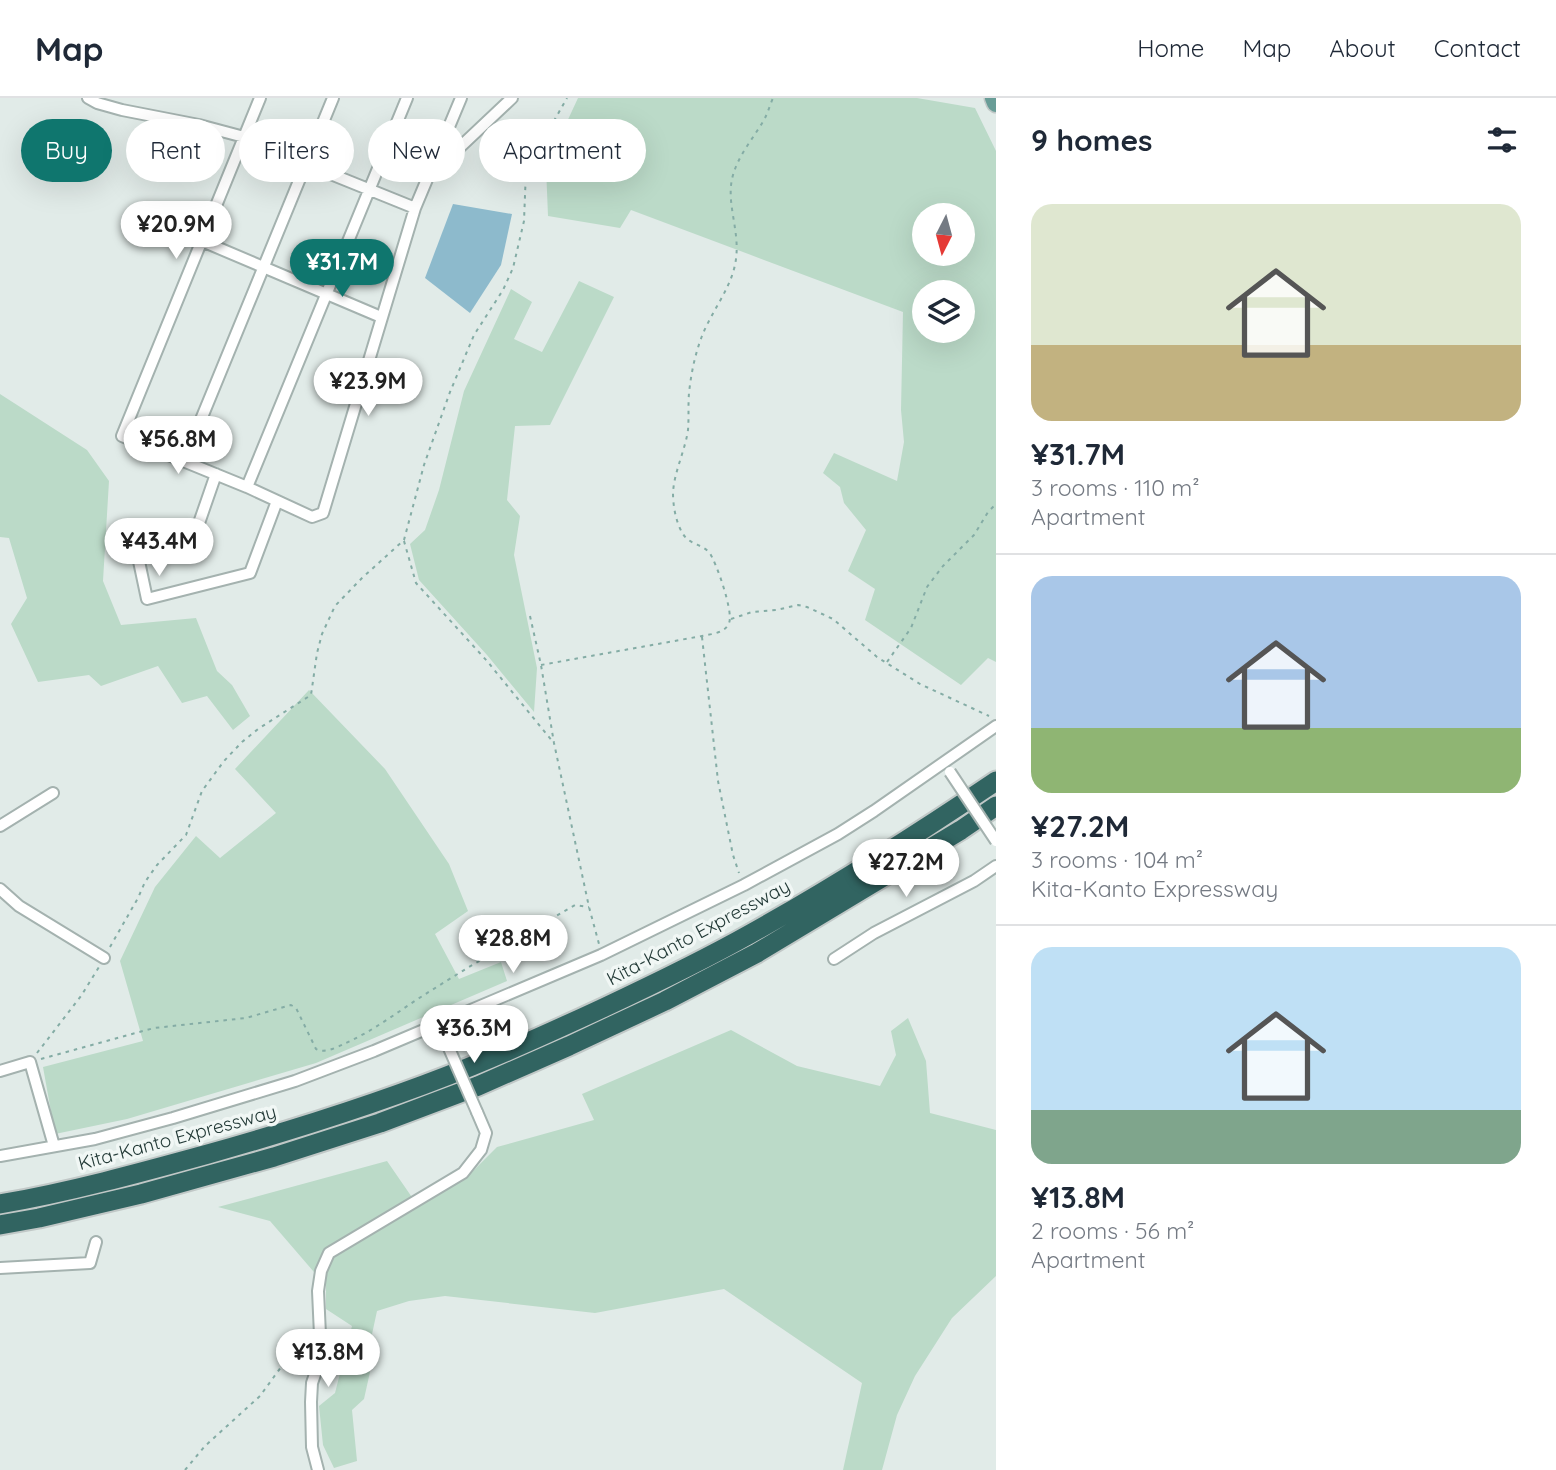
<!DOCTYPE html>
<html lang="en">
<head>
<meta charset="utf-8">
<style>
	:root { --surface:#fff; --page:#f2f2f3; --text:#1f2937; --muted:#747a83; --line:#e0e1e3; --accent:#0f766e }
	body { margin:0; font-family:Quicksand,sans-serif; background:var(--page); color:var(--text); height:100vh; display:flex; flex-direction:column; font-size:26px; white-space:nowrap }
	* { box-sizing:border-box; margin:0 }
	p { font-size:23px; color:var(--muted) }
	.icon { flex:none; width:38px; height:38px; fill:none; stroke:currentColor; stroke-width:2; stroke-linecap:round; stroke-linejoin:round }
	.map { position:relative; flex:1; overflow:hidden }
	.side { display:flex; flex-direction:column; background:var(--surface); width:560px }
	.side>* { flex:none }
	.guide { position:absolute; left:21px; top:21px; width:665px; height:63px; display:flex; gap:14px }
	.needle { width:46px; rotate:186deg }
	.tools { position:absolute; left:912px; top:105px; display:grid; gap:14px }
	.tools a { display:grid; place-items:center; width:63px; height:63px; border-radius:50%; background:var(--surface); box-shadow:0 7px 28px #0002; font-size:35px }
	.price { position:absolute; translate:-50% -60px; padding:0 16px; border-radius:24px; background:#fff; color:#222; font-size:23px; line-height:46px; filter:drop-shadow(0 2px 4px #0008) }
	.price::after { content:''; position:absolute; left:50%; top:42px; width:21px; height:16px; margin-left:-10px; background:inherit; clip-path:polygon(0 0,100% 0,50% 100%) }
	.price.active { background:var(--accent); color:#fff }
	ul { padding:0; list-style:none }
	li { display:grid; align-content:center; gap:14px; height:371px; padding:0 35px }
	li+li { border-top:2px solid var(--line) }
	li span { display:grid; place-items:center; height:217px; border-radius:21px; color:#555 }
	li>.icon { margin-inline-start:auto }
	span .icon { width:126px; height:126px; fill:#fffc; stroke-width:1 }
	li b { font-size:30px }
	h2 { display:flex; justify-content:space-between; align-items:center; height:84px; padding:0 35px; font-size:30px }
	.chip { padding:0 24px; border-radius:32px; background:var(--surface); box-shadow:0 7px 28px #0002; font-size:24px; line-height:63px }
	.chip.active { background:var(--accent); color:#fff }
	header { display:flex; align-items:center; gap:42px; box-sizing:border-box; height:98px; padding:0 35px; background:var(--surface); border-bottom:2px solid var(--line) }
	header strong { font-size:33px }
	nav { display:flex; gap:38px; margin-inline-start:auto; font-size:24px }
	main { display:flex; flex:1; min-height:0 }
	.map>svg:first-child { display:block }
	.green { fill:#bbdac8; fill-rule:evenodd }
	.water { fill:#8dbacc }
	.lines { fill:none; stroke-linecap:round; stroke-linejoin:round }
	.street-casing { stroke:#a4b2af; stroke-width:14 }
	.primary-casing { stroke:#c1c8c7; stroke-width:21 }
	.highway-casing { stroke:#c1c8c7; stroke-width:23 }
	.path { stroke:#84aca5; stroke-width:2; stroke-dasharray:3.5 5; stroke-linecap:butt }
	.street { stroke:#fff; stroke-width:10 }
	.primary { stroke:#699d97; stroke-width:18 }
	.highway { stroke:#316461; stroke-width:19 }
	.street-bridge-casing { stroke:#a4b2af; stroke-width:14; stroke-linecap:butt }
	.street-bridge { stroke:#fff; stroke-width:10 }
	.labels { text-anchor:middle; stroke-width:7; stroke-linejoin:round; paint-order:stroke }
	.street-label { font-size:19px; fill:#233a37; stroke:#f1f7f5 }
</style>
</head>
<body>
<header>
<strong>Map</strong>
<nav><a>Home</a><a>Map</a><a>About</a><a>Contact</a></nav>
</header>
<main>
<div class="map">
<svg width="996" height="1372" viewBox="0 0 996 1372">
	<rect width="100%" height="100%" fill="#e1ebe8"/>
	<path class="green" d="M578,0H917L975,10L996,53V564L988,560L961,587L865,522L875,491L848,473L866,432L844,405L840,389L823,375L834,355L897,383L904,344L901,312L903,214L631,112L620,130L548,118L546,69ZM962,117V156H924V117ZM962,194V233H924V194Z
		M579,183L614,199L550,327L515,328L507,402L520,418L514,457L537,570L534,614L487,557L419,482L410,446L425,432L439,392L464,293L511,191L532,204L514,241L542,254Z
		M0,296L87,352L109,383L103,483L121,527L196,520L217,573L232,587L250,618L233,632L207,598L182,605L158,568L101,588L89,577L38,584L11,526L27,500L9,440L0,439Z
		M309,592L385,671L449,766L468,813L435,836L459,881L501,864L507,883L316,965L127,1021L55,1036L43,969L143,943L120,863L155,789L196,738L220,760L276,715L235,671Z
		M908,920L926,963L930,1015L996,1032V1178L952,1220L915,1278L897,1317L882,1372H843L862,1285L724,1191L595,1215L445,1198L409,1203L377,1213L366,1264L370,1274L364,1301L352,1312L357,1363L334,1370L323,1347L319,1308L335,1295L352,1228L326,1211V1188L270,1123L218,1109L387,1063L418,1108L466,1080L497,1049L594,1022L582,996L731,932L797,968L880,988L896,957L891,933Z"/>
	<path class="water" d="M453,106L512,116L501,167L470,215L425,180Z"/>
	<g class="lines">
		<defs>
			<path id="street" d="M88,0L97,5L122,12L199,27L244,39L306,66L415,110
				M260,0L122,338L247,389L312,419L323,415L415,110L461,0
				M432,73L441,67L512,0
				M202,143L381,219
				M184,363L333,0
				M216,376L198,428L133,435L147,501L250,475L277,403
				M247,389L407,0
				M0,728L53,695
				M0,791L19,808L104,860
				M834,861L874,835L974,783L996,768
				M0,973L30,964L54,1048
				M0,1058L95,1041L173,1020L295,983L374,953L601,857L744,787L838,736L874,713L996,628
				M0,1170L90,1165L96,1144
				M318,1372L312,1349L311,1304L312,1285L321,1259L318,1193L321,1173L329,1155L463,1075L481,1052L486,1035L477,1014"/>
			<path id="primary" d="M994,0L996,5"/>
			<path id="highway" d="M0,1106C70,1094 139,1075 208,1056C297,1031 386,1003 472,968C516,950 560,930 603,910C652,887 702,863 750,836C834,789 916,737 996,683
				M0,1127L39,1120L141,1096L274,1059L380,1025L478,988L569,948L665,903L757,855L961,732L996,708"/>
		</defs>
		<use href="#street" class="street-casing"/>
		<use href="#primary" class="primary-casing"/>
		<use href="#highway" class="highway-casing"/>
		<path class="path" d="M404,443L416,485L487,563L553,644
			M530,518L541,567L554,645L589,809L599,846
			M731,521L752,514L776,512L798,507L807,509L833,521L877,559L920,586L989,618
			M702,539L718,683L733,757L739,775
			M887,564L911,530L927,489L943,468L974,437L988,414L996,406
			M541,567L702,538C712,536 725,535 729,525C734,515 716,463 709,454C701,446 689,446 683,436C676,425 673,408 673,395C674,374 685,353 688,332C689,320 688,307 689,295C691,276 695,256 702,238C711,215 728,194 734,171C743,138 726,110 732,81C737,58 754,40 765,20C768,14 770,7 773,0
			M110,849L138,800L145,784L157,767L186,737L202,693L224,663L242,644L258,631L311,597L317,555L322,536L335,508L362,480L404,442L424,367L450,294L474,237L503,192L513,170L524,123L526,72L567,0
			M37,955L81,898L99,869
			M41,961L154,930L246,920L291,907L296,910L316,951C325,956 337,949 346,945C377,931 404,909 432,892C479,862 527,835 575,807L589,809
			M185,1372L205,1348L260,1298L308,1232"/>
		<use href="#street" class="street"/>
		<use href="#primary" class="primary"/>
		<use href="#highway" class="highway"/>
		<defs>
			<path id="street-bridge" d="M950,674L996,743
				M441,932L477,1014"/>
		</defs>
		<use href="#street-bridge" class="street-bridge-casing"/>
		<use href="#street-bridge" class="street-bridge"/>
	</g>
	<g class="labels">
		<g class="street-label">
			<text transform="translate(698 834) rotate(-28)" y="7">Kita-Kanto Expressway</text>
			<text transform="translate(177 1039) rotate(-15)" y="7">Kita-Kanto Expressway</text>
		</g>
	</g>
</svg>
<div class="tools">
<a><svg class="needle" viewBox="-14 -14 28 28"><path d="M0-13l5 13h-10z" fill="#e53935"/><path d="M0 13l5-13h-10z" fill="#747a83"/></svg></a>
<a><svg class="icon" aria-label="layers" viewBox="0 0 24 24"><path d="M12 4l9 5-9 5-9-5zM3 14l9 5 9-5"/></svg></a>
</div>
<b class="price" style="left:176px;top:163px">¥20.9M</b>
<b class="price active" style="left:342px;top:201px">¥31.7M</b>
<b class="price" style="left:368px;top:320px">¥23.9M</b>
<b class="price" style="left:178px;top:378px">¥56.8M</b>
<b class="price" style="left:159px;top:480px">¥43.4M</b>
<b class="price" style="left:906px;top:801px">¥27.2M</b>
<b class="price" style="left:513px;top:877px">¥28.8M</b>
<b class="price" style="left:474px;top:967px">¥36.3M</b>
<b class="price" style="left:328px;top:1291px">¥13.8M</b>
<div class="guide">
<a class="chip active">Buy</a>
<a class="chip">Rent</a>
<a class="chip">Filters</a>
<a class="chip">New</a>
<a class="chip">Apartment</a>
</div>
</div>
<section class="side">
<h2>9 homes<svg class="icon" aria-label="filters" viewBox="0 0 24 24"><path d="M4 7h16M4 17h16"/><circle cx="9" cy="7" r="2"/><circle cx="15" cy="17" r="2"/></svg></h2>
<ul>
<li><span style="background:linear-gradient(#dfe7d0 65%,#c2b280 0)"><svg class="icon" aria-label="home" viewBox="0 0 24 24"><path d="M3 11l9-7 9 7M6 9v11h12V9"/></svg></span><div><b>¥31.7M</b><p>3 rooms · 110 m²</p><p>Apartment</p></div></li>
<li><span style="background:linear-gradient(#a9c7e8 70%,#8fb573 0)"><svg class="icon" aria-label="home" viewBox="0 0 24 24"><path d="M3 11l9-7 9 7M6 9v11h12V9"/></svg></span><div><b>¥27.2M</b><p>3 rooms · 104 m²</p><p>Kita-Kanto Expressway</p></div></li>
<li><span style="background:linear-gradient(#bfe0f5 75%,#7fa58c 0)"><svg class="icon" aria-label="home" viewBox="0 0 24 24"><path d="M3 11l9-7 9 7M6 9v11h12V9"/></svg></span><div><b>¥13.8M</b><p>2 rooms · 56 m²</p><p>Apartment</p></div></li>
</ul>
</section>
</main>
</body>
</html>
